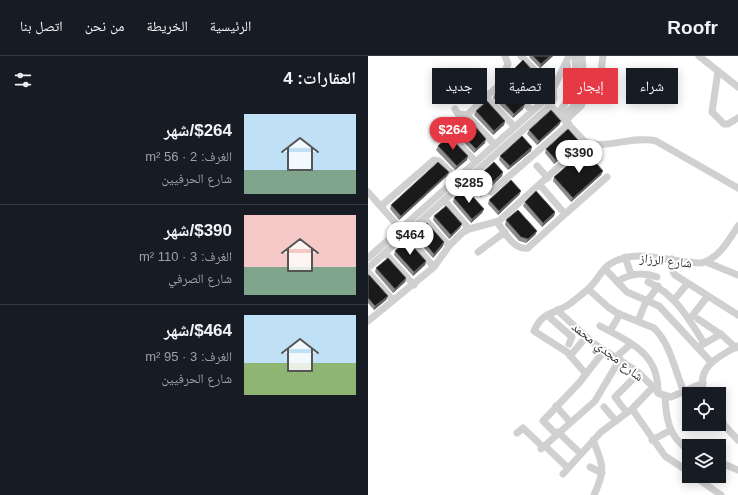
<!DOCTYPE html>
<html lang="ar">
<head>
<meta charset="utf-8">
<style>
	:root { --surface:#171b24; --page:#20242c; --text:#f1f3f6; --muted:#9ea1a6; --line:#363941; --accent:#e63946 }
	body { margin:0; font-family:Helvetica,"Noto Naskh Arabic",sans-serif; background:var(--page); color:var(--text); direction:rtl; height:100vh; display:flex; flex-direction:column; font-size:15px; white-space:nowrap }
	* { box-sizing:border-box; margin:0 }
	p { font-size:13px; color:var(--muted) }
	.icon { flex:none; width:22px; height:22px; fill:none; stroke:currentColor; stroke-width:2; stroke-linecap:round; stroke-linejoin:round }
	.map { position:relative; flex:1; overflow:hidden; direction:ltr }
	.sheet { display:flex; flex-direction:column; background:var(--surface); width:368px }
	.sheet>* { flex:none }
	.guide { position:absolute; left:12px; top:12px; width:298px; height:36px; direction:rtl; display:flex; gap:8px }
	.buttons { position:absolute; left:314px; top:331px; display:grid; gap:8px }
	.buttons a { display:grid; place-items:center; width:44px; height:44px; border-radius:0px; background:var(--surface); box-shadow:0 2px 10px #0003; font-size:20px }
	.price { position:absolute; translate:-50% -34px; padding:0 9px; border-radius:14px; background:#fff; color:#222; font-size:13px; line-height:26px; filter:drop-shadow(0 1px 2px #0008) }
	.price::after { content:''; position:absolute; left:50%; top:24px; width:12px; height:9px; margin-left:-6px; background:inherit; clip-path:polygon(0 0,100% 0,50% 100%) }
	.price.on { background:var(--accent); color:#fff }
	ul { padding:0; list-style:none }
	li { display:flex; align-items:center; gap:12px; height:100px; padding:0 12px }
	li+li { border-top:1px solid var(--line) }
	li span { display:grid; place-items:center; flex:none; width:112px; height:80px; border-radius:0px; color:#555 }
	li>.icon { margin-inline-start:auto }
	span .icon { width:48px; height:48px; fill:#fffc; stroke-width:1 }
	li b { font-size:17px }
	h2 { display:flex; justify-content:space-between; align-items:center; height:48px; padding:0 12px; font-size:17px }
	.tag { padding:0 14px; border-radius:0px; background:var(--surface); box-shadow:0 2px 10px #0003; font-size:14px; line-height:36px }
	.tag.on { background:var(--accent); color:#fff }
	header { display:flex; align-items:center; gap:24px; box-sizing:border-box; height:56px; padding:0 20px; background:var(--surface); border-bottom:1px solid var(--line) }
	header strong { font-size:19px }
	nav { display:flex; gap:22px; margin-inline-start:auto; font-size:14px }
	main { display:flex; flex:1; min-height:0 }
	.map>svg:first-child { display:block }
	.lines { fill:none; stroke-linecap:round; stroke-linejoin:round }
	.minor { stroke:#d0d0d0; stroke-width:7 }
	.wall { fill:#8c8c8c }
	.shaded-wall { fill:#5f5f5f }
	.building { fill:#1a1a1a; stroke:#5f5f5f }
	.labels { text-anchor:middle; stroke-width:4; stroke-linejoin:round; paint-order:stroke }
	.street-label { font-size:13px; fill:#333; stroke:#fff }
</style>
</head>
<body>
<header>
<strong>Roofr</strong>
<nav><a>الرئيسية</a><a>الخريطة</a><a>من نحن</a><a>اتصل بنا</a></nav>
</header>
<main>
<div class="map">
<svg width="370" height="439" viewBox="0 0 370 439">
	<rect width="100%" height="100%" fill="#fff"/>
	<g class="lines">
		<path class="minor" d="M153,0L185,33
			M331,0L370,31
			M233,15L235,0
			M350,15L344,56L356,68H360L370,62
			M135,23L164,55
			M119,42L147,71
			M180,47L215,84C232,96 264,79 288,85L370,132
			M87,53L90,58L99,59L130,30L140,8L137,0
			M190,57C206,39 201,29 199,7
			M99,59L127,89
			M194,61L205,51L209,42L207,0
			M197,65L213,50L217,41L214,0
			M83,80L108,106
			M169,110L180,122
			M0,136L66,211
			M123,136L201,68
			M76,144L101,173
			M13,150L66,104L71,105L89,123
			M197,158L239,121
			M56,162L81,190
			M129,166C136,175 146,195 160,192L197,158L172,129
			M110,196L137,176
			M17,197L46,229
			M257,201L263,218
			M0,202L178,43L185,33L201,0
			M304,203L305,216L307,219L370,259
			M338,206L370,219
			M0,212L183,49L186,42L185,33
			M237,213L259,236L291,250L343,306
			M0,216L25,244
			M249,226C262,217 275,216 289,221
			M280,226C307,238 321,263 336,287
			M220,233L240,251L249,257L286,272C306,292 307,322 321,346
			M280,244L290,230
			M306,244L319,228
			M189,254L225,287L270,316L292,338L303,341L335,327
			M179,259L204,281L201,288
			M330,263L355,280L368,292
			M321,264L339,241
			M0,265L66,211L81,190L95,176L101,173L131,165L218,86
			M270,265L279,243
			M232,270C263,287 291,297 290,337
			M242,275L252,258
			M332,290L353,278
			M202,300L218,281
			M248,301L263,288
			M218,318L199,296L166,275C174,255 188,258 203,247C210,241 218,236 224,229C230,223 234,213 242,208C270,190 304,208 334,207C351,202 361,184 370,170
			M337,338C326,312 351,300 370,290
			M297,341C298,362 301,382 321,394
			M188,350L202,366
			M236,351L248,365
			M264,353L297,400L321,416
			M351,355L356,369L370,384
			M259,357L247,341L271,317
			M190,376L213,398
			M149,377L155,372L175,391
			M188,378L175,365L211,327L236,295
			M225,384C235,409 238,413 226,439
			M284,384L303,374
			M177,390L200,412
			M173,393L227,345L252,303
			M351,406L370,414
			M222,411L234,417
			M195,418L233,376L264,353L285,331
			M326,420L353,439"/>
	</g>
	<path class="wall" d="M162,0H185L172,12L161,1Z
		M144,15L174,25L173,29L161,40L142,19Z
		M127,37L155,53L145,62L125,42Z
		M108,55L137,65L136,69L125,79L106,59Z
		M193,65L191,69L169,89L159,78L161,74Z
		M88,73L117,87L106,97L87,77Z
		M210,84L208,88L186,108L177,97L178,93Z
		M70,90L99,104L87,114L68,94Z
		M163,95L140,114L131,104L132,100Z
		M235,115L233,119L203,146L185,125L186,121Z
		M81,116L79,120L31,164L22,153L23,149Z
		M135,116L134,120L113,141L102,130L104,126Z
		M153,135L151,139L130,159L120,148L121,144Z
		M86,142L116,153L114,157L103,167L85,146Z
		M157,146L187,156L186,160L174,171L155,150Z
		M66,160L94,168L92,172L81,183L65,164Z
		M138,164L169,175L167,179L158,187L151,185L137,169Z
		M48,177L75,190L65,202L46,181Z
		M27,195L58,205L57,209L45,220L26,199Z
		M8,212L38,222L37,226L25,237L7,216Z
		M0,219L20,240L18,244L6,254L0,247Z"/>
	<path class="shaded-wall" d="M182,0H185L172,12L173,8Z
		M174,25L173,29L161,40L162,36Z
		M157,48L155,53L145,62L146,58Z
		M137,65L136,69L125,79L126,75Z
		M193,65L191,69L169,89L171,85Z
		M118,83L117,87L106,97L108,93Z
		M210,84L208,88L186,108L188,104Z
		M164,91L163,95L140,114L142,110Z
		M100,100L99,104L87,114L89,110Z
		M235,115L233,119L203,146L205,142Z
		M81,116L79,120L31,164L33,160Z
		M135,116L134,120L113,141L114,137Z
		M153,135L151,139L130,159L131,155Z
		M116,153L114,157L103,167L104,163Z
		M187,156L186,160L174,171L175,167Z
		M94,168L92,172L81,183L83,179Z
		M169,175L167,179L158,187L160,183Z
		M76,186L75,190L65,202L66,198Z
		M58,205L57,209L45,220L46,216Z
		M38,222L37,226L25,237L27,233Z
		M20,240L18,244L6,254L7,250Z"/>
	<path class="building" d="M165,0H182L173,8Z
		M155,4L174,25L162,36L144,15Z
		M138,28L157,48L146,58L127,37Z
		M119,45L137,65L126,75L108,55Z
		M183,54L193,65L171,85L161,74Z
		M100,62L118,83L108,93L88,73Z
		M200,73L210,84L188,104L178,93Z
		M81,80L100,100L89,110L70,90Z
		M154,80L164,91L142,110L132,100Z
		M217,94L235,115L205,142L186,121Z
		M70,106L81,116L33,160L23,149Z
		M126,106L135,116L114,137L104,126Z
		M143,124L153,135L131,155L121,144Z
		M97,132L116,153L104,163L86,142Z
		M168,135L187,156L175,167L157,146Z
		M78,150L94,168L83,179L66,160Z
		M150,154L169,175L160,183L153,181L138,164Z
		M59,167L76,186L66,198L48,177Z
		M39,184L58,205L46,216L27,195Z
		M20,202L38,222L27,233L8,212Z
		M0,219H1L20,240L7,250L0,242Z"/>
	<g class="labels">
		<g class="street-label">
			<text transform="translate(298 204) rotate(6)" y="5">شارع الرزاز</text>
			<text transform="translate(240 295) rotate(38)" y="5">شارع مجدي محمد</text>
		</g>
	</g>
</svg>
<div class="buttons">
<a><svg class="icon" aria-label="locate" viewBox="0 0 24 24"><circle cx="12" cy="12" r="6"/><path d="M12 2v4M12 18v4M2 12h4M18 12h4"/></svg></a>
<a><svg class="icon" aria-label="layers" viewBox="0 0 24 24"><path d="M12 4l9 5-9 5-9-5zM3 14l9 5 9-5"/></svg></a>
</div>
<b class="price on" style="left:85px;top:95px">$264</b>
<b class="price" style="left:211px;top:118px">$390</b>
<b class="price" style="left:101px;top:148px">$285</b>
<b class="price" style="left:42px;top:200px">$464</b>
<div class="guide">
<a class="tag">شراء</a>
<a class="tag on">إيجار</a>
<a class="tag">تصفية</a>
<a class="tag">جديد</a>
</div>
</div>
<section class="sheet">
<h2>العقارات: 4<svg class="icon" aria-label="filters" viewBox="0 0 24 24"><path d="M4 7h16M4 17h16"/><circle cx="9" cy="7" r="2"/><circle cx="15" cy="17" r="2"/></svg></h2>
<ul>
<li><span style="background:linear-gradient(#bfe0f5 70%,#7fa58c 0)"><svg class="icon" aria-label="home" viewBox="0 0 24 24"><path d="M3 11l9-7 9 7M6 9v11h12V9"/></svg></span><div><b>$264/شهر</b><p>الغرف: 2 · 56 m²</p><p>شارع الحرفيين</p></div></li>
<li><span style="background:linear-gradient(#f6c9c9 65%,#7fa58c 0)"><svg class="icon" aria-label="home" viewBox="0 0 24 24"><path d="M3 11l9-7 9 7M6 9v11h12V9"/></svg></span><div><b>$390/شهر</b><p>الغرف: 3 · 110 m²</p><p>شارع الصرفي</p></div></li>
<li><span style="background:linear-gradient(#bfe0f5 60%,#8fb573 0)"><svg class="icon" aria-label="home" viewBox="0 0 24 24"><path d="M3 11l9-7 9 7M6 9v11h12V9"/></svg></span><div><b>$464/شهر</b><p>الغرف: 3 · 95 m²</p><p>شارع الحرفيين</p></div></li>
</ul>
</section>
</main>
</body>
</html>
